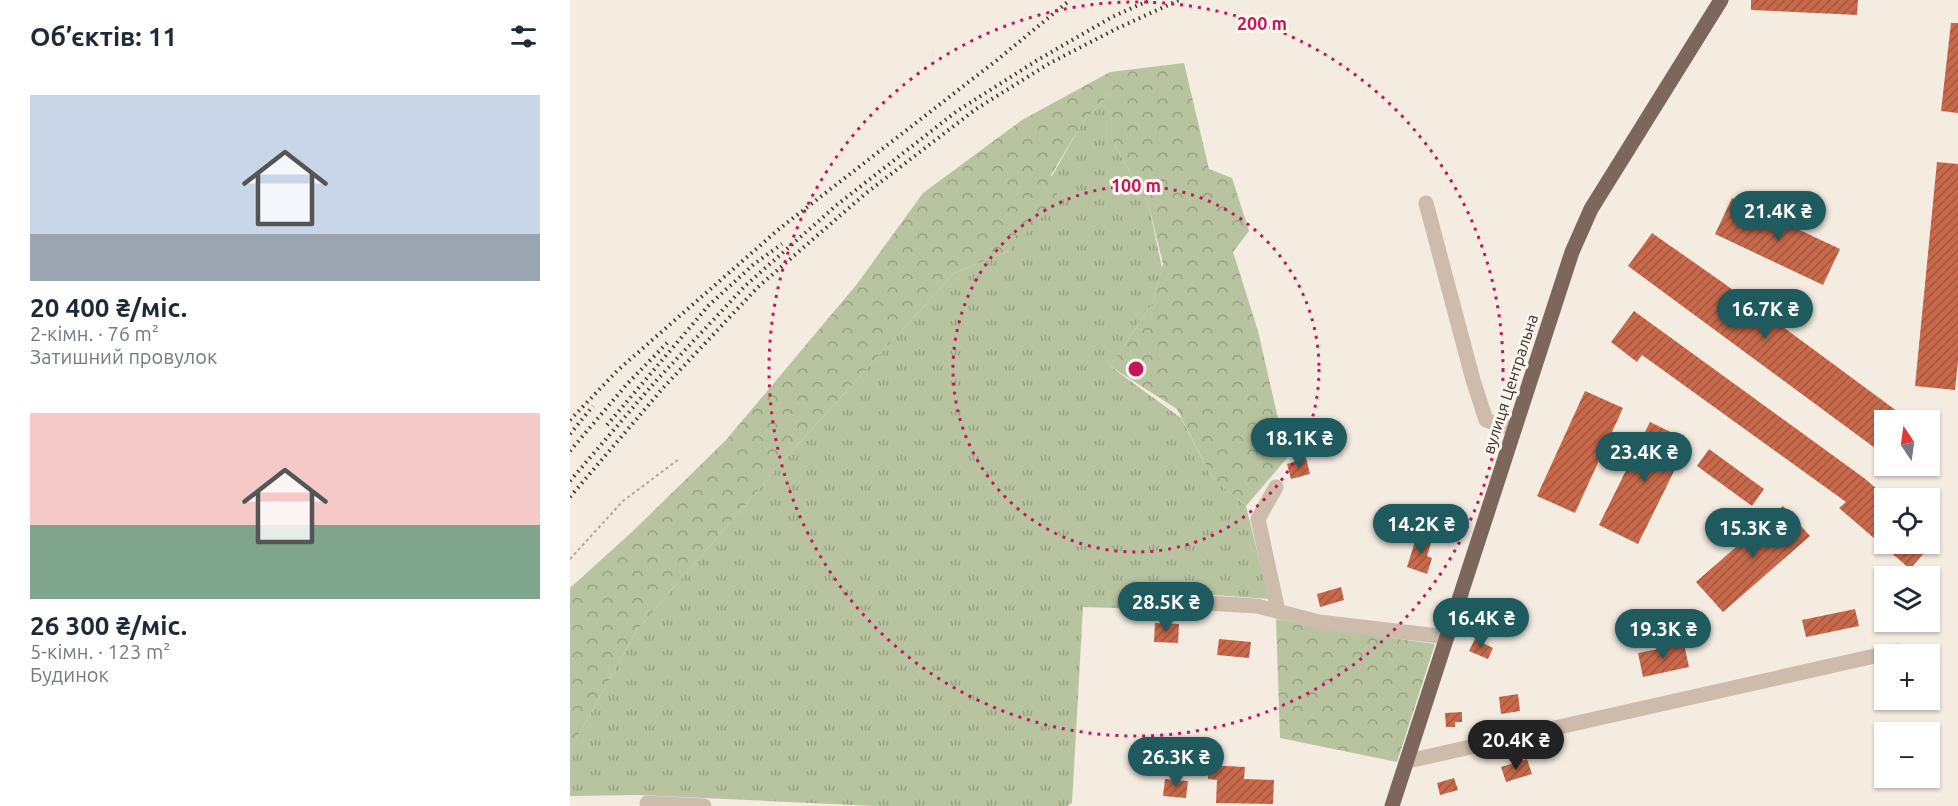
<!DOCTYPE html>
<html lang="uk">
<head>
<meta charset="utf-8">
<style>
	:root { --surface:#fff; --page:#f6f6f7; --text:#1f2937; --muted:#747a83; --accent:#1f5a5e }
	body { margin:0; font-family:Ubuntu,sans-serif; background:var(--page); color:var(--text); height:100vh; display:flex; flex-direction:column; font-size:22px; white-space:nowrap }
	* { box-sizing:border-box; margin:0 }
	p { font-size:20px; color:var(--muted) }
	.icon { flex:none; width:33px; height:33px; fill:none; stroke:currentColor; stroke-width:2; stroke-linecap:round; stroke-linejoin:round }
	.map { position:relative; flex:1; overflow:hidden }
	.panel { display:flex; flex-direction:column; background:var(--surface); width:570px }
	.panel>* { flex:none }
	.needle { width:39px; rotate:347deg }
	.fabs { position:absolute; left:1304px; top:410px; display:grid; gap:12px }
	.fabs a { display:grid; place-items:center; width:66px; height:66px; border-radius:0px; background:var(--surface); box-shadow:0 2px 4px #0004; font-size:30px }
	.price { position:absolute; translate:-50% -51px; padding:0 14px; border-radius:21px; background:var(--accent); color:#fff; font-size:20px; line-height:39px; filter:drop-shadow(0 2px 3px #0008) }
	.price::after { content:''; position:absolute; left:50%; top:36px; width:18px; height:14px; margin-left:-9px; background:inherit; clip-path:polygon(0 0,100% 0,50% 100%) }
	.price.current { background:#222; color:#fff }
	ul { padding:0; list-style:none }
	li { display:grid; align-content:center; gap:12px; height:318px; padding:0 30px }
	li span { display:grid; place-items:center; height:186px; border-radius:0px; color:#555 }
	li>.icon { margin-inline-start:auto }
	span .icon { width:108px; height:108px; fill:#fffc; stroke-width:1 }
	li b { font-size:26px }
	h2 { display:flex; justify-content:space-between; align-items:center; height:72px; padding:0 30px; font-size:26px }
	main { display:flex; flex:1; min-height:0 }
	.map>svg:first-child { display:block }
	.grass { fill:url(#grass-tufts) }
	.forest { fill:url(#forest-crowns) }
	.building { fill:url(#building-hatch) }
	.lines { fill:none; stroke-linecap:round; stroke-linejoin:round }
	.path { stroke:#b9a596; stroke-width:2; stroke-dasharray:3 3; stroke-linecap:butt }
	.minor { stroke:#cdbbac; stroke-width:15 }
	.major { stroke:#7d675c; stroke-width:15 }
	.rail { stroke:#3b302b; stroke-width:4; stroke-dasharray:1.5 4.5; stroke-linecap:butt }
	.ring { fill:none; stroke:#c2185b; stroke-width:3; stroke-dasharray:3 6 }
	.labels { text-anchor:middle; stroke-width:6; stroke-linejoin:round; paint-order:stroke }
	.street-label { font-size:16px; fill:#3b302b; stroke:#fbf5ee }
	.centre { fill:#c2185b; stroke:#fbf5ee; stroke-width:3 }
	.ring-label { font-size:18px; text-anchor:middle; font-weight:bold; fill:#c2185b; stroke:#fbf5ee; stroke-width:6; stroke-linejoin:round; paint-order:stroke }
</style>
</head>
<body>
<main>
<section class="panel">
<h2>Об’єктів: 11<svg class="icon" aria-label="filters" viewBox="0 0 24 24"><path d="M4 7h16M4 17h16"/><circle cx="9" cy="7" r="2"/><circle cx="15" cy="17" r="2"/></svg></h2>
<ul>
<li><span style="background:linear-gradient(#c9d6e8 75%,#9aa5b1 0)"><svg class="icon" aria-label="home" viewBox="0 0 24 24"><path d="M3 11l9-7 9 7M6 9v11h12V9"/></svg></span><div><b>20 400 ₴/міс.</b><p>2-кімн. · 76 m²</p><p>Затишний провулок</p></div></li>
<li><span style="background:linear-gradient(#f6c9c9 60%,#7fa58c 0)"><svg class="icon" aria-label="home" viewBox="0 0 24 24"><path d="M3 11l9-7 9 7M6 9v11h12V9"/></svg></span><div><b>26 300 ₴/міс.</b><p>5-кімн. · 123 m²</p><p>Будинок</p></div></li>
</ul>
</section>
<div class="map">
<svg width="1388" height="806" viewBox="0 0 1388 806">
	<defs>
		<pattern id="grass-tufts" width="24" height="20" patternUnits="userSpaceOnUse" patternTransform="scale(1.5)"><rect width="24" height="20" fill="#b8c4a0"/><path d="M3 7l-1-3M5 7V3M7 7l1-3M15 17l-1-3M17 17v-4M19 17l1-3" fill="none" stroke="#97a083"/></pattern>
		<pattern id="forest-crowns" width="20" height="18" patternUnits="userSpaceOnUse" patternTransform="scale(1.5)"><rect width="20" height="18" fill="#b8c4a0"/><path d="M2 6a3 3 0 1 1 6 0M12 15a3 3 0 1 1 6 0" fill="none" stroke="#97a083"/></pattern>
		<pattern id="building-hatch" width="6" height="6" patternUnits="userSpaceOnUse" patternTransform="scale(1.5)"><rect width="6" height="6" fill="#c8694b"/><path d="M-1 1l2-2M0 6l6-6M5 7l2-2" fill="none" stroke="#a4573f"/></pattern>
	</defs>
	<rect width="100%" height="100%" fill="#f4ebe1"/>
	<path class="grass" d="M541,92L542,140L579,206L592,268L582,304L540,366L611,418L641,476L676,506L699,599L588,591L578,609L513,607L502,803L497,806H305L69,795L0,796V750L67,630L221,452L384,273L439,251L511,125Z"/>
	<path class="forest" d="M614,63L639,169L662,178L679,231L663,252L688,331L717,458L676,506L641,476L607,409L540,366L582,304L593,264L579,206L542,140L540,93L511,125L481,175L489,200L439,251L384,273L221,452L67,630L0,750V588L63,531L156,440L287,284L353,193L452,120L540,72Z
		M706,619L756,629L865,644L827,762L710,738Z"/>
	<path class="building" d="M1181,0H1288L1287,15L1181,10Z
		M1381,23H1388V113L1371,111Z
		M1367,162L1388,164V361L1385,390L1345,386Z
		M1162,198L1270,249L1253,285L1145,234Z
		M1082,233L1152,282L1339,420H1314V444L1309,451L1058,266Z
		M1064,311L1294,478L1314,495V543H1363L1340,569L1269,508L1276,502L1072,355L1067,362L1041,342Z
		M1015,391L1053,408L1005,513L967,496Z
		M1080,422L1119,441L1068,544L1029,525Z
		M1139,449L1194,489L1182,506L1127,466Z
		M736,458L740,474L721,479L717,464Z
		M1213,506L1240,536L1153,612L1126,582Z
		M847,535L862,539L857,556L862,558L857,574L837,567Z
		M771,587L774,600L750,607L747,594Z
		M1285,609L1289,626L1236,637L1232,620Z
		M585,623L609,624L608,643L584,642Z
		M649,639L681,642L679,658L647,655Z
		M905,639L923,648L918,659L899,651Z
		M1114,644L1119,667L1073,677L1068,653Z
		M948,694L950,711L931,714L929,697Z
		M892,712V722H885V727H876L875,713Z
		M957,759L962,774L936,782L931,767Z
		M638,765L675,767L674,779L704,780L703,804L646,803L647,780L638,779Z
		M884,778L888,790L870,795L867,783Z
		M595,779L618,781L616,798L593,796Z"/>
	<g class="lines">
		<path class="path" d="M0,559L53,501L109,459"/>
		<path class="minor" d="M856,203L903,380L916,420L944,430
			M706,487L688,519L708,611
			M618,602L687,606L749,622L877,637
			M838,761L1327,651
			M77,803L134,806"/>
		<path class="major" d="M822,806L1002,252L1021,209L1151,0"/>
		<path class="rail" d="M0,420L48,370L209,229L427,60L500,0
			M37,425L139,305L184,264L212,244
			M0,434L23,406
			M0,451L57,384L98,342
			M0,481L84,383L176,285L268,204L387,111L466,61L542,17L580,0
			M0,497L93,388L188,287L295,194L406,109L480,63L548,28L609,0"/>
	</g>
	<g class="ring">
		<circle cx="566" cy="369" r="183"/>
		<circle cx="566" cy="369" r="367"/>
	</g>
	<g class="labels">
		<g class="street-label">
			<text transform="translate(940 384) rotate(-72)" y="6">вулиця Центральна</text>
		</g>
	</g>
	<circle cx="566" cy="369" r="9" class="centre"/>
	<g class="ring-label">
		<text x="692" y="30">200 m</text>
		<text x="566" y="192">100 m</text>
	</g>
</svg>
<div class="fabs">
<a><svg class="needle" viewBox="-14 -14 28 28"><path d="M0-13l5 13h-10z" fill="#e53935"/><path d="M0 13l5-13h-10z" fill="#747a83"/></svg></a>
<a><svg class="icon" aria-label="locate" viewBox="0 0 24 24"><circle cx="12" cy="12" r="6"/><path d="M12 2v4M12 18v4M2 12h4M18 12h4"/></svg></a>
<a><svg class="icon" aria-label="layers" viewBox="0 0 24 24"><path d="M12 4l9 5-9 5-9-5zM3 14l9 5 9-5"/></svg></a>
<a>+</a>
<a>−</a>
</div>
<b class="price" style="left:1208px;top:242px">21.4K ₴</b>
<b class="price" style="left:1195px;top:340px">16.7K ₴</b>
<b class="price" style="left:729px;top:469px">18.1K ₴</b>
<b class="price" style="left:1074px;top:483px">23.4K ₴</b>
<b class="price" style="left:851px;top:555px">14.2K ₴</b>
<b class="price" style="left:1183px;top:559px">15.3K ₴</b>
<b class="price" style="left:596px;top:633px">28.5K ₴</b>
<b class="price" style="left:911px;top:649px">16.4K ₴</b>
<b class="price" style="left:1093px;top:660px">19.3K ₴</b>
<b class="price current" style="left:946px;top:771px">20.4K ₴</b>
<b class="price" style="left:606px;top:788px">26.3K ₴</b>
</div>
</main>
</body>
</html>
